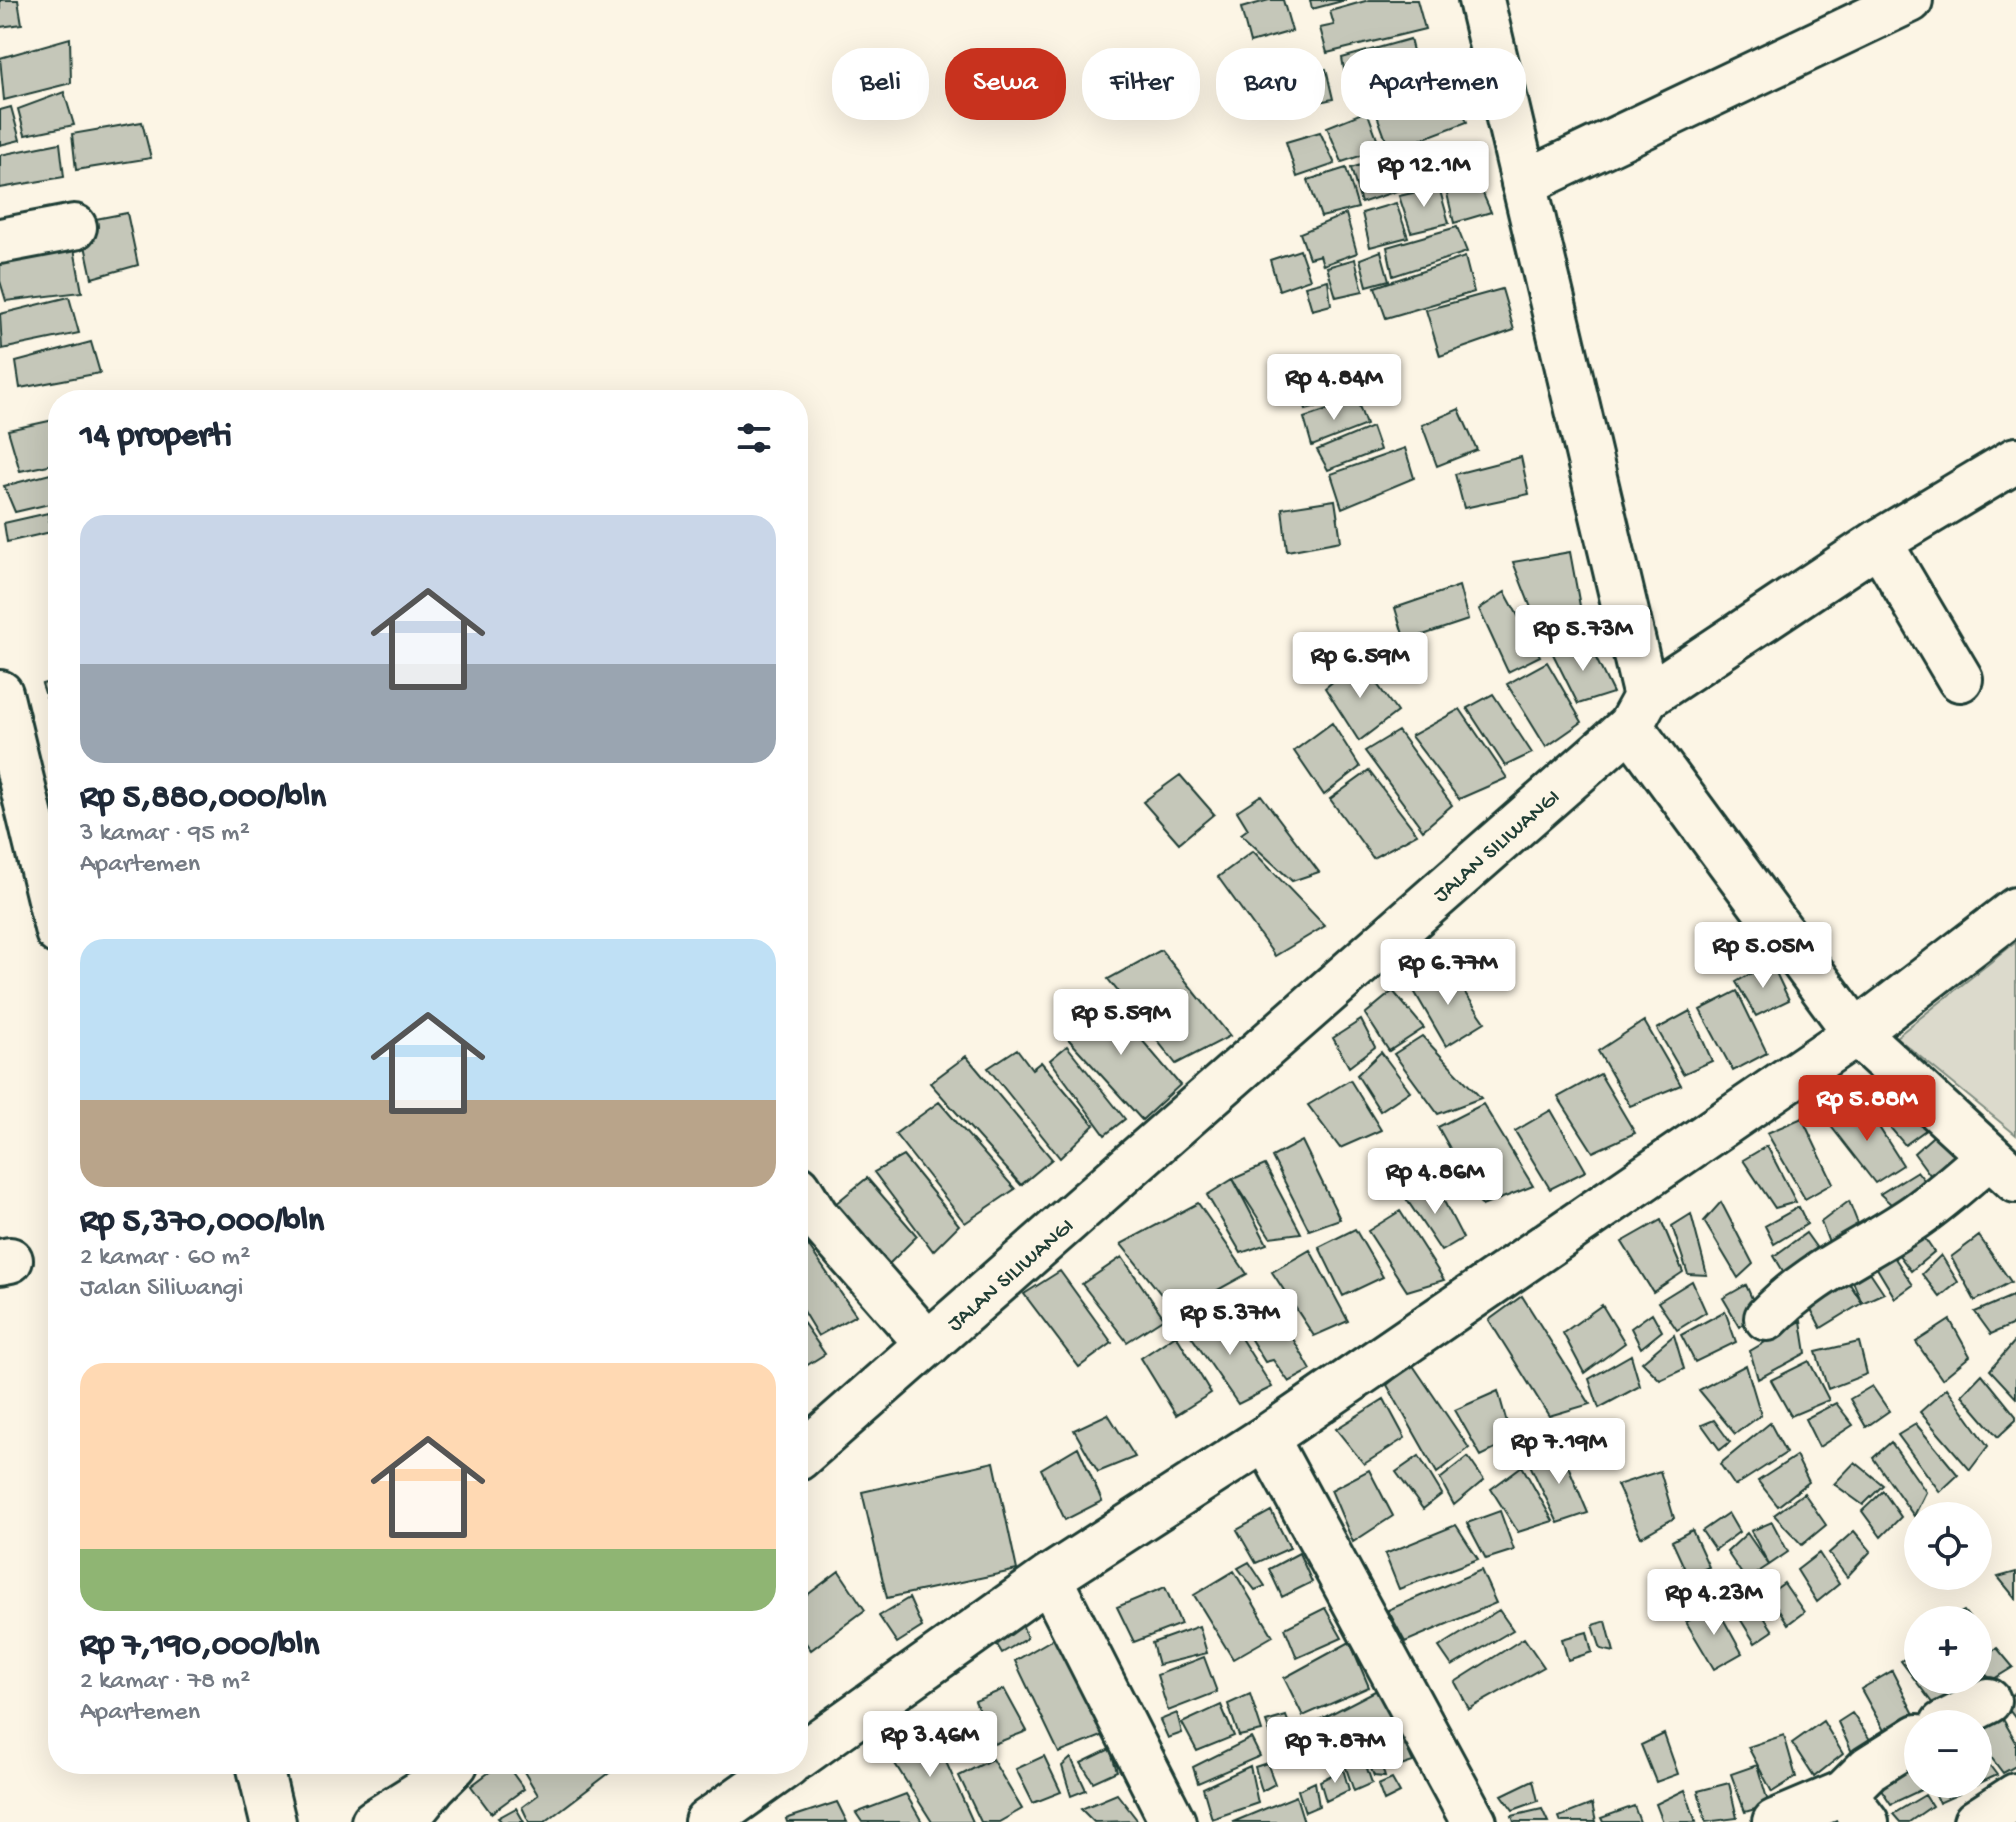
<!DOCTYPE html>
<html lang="id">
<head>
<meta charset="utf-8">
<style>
	:root { --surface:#fff; --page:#f2f2f3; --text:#1f2937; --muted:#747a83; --accent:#c8321e }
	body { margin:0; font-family:"Gochi Hand",sans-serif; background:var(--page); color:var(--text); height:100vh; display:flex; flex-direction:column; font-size:30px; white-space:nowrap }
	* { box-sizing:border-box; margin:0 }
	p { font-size:26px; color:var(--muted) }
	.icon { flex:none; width:44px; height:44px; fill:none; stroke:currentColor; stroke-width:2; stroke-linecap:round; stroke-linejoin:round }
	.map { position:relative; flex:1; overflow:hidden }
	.sheet { position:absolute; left:48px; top:390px; width:760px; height:1384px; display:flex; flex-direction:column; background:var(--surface); border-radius:32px; box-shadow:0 8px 32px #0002 }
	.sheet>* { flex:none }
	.guide { position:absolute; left:832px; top:48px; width:760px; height:72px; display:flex; gap:16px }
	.tools { position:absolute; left:1904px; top:1502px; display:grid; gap:16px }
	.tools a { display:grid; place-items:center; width:88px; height:88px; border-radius:50%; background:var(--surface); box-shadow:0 8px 32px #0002; font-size:40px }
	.price { position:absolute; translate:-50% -68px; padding:0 18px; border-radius:8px; background:#fff; color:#222; font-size:26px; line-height:52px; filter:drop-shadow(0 2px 4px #0008) }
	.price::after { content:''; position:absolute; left:50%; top:48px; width:24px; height:18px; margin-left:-12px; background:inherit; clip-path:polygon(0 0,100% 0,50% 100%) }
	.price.on { background:var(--accent); color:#fff }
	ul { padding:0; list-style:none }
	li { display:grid; align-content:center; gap:16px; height:424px; padding:0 32px }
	li span { display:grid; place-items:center; height:248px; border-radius:24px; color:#555 }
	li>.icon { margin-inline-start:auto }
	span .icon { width:144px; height:144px; fill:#fffc; stroke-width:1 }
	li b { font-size:34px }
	h2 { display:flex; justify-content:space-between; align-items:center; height:96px; padding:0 32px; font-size:34px }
	.pill { padding:0 28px; border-radius:32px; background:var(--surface); box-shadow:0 8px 32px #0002; font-size:28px; line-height:72px }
	.pill.on { background:var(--accent); color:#fff }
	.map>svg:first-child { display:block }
	.green { fill:#dcdacc; stroke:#7e8c80; stroke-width:2 }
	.building { fill:#c5c7b9; stroke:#1f3d34; stroke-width:2 }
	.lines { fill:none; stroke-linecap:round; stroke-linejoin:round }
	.minor-casing { stroke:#1f3d34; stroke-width:50 }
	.major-casing { stroke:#1f3d34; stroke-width:50 }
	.minor { stroke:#fcf5e5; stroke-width:44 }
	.major { stroke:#fcf5e5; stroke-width:44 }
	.labels { text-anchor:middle; stroke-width:7; stroke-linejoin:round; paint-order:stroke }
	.street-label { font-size:22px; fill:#1f3d34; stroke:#fcf5e5 }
</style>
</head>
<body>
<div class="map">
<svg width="2016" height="1822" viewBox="0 0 2016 1822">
	<rect width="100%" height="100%" fill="#fcf5e5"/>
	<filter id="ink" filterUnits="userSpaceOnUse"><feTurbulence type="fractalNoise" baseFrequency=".0125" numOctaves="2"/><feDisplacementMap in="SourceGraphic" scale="16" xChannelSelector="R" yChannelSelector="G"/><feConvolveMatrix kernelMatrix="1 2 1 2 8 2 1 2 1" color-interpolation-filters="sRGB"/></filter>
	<g filter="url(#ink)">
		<path class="green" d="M2016,942V1135L1896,1037Z"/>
		<path class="building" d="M0,0H18L22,24L0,27Z
			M1269,0H1283L1292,31L1250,43L1241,8Z
			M1310,0H1346L1312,9Z
			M1369,0H1417L1425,29L1327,53L1320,28L1334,25L1330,11Z
			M70,38L71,83L4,100L0,58Z
			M1410,39L1418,71L1347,87L1342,58Z
			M1326,69L1333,99L1310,104L1304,75Z
			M1448,72L1467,122L1390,151L1374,107Z
			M1299,73L1309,107L1277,111L1271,80Z
			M64,92L74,125L25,135L18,109Z
			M11,107L20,140L0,145V110Z
			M1367,111L1381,149L1342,162L1327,127Z
			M142,122L151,158L76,170L72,134Z
			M1320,132L1335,164L1297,177L1286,142Z
			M1436,142L1447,174L1361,203L1351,168Z
			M60,143L64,177L0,188V155Z
			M1346,168L1358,208L1321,217L1308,180Z
			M1473,171L1491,212L1454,223L1444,181Z
			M1439,187L1449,223L1411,232L1399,196Z
			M1396,203L1408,237L1370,247L1362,213Z
			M127,213L138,265L92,278L80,222Z
			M1346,214L1357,253L1323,265L1320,255L1309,258L1300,233Z
			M1457,227L1467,252L1393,276L1387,247Z
			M71,232L82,292L6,301L0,281V247Z
			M1300,250L1310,279L1279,290L1270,260Z
			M1381,251L1389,280L1367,286L1360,259Z
			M1465,257L1474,292L1386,318L1375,287Z
			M1355,259L1363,291L1336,297L1327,267Z
			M1328,280L1331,305L1312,310L1305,286Z
			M1502,289L1514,330L1440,356L1426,310Z
			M69,297L79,333L2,349L0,314Z
			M91,342L100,373L20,388L16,362Z
			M1350,355L1365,394L1306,410L1303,396L1287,401L1281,377Z
			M1357,400L1366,425L1312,446L1304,418Z
			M1459,409L1477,450L1437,466L1422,425Z
			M58,419V463L20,471L8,430Z
			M1372,427L1380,450L1328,470L1317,450Z
			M1405,448L1414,478L1342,508L1331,474Z
			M1521,457L1529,494L1464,508L1455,474Z
			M58,472V502L15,512L4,486Z
			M1335,500L1341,541L1287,551L1282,508Z
			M48,513L51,532L7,542L4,523Z
			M1570,552L1585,633L1542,636L1513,562Z
			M1459,586L1468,620L1405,641L1395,608Z
			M1505,592L1540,656L1508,672L1479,609Z
			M1587,640L1613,693L1578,704L1553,654Z
			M1360,660L1397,712L1359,741L1325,688Z
			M1547,662L1582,722L1546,747L1507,684Z
			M58,680V722L55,723L42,684Z
			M1493,694L1532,753L1505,766L1467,708Z
			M1460,709L1507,778L1459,799L1411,736Z
			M1332,723L1360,767L1324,795L1294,751Z
			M1398,731L1452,805L1423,830L1365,751Z
			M1369,771L1417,834L1373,858L1330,799Z
			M1180,775L1214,814L1179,843L1143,802Z
			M1261,795L1319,872L1292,881L1241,834L1248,829L1237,811Z
			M1253,851L1325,926L1275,956L1218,877Z
			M1161,950L1230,1036L1176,1064L1108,979Z
			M1771,962L1789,1000L1756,1016L1736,982Z
			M1447,967L1485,1022L1446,1046L1414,991Z
			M1393,991L1424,1028L1389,1051L1365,1014Z
			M1737,991L1767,1053L1733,1071L1700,1010Z
			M1103,994L1180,1085L1142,1120L1060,1030Z
			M1690,1011L1712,1061L1683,1074L1657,1029Z
			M1361,1020L1375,1047L1349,1067L1333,1038Z
			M1644,1021L1681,1085L1630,1106L1598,1051Z
			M1422,1036L1481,1098L1438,1114L1394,1054Z
			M1067,1046L1125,1119L1105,1135L1050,1060Z
			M1017,1049L1032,1069L1041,1062L1094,1125L1060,1158L988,1068Z
			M1381,1052L1410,1091L1380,1111L1357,1075Z
			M966,1056L1052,1159L1021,1185L930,1083Z
			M1600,1074L1635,1133L1593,1152L1558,1097Z
			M1877,1077L1927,1129L1905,1145L1859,1091Z
			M1350,1080L1381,1130L1340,1148L1308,1105Z
			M939,1102L1015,1189L965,1223L895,1134Z
			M1863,1102L1903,1165L1875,1183L1830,1125Z
			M1483,1104L1533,1186L1482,1206L1438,1127Z
			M1551,1110L1586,1171L1550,1189L1515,1131Z
			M1802,1118L1833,1183L1805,1199L1767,1133Z
			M1939,1131L1966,1162L1936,1183L1914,1153Z
			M1302,1141L1340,1219L1309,1230L1272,1157Z
			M1767,1146L1796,1202L1775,1208L1743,1160Z
			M903,1156L959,1225L933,1251L874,1172Z
			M1265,1165L1301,1233L1270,1237L1233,1179Z
			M1917,1171L1935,1194L1904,1216L1880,1194Z
			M867,1178L917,1236L889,1264L835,1204Z
			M1233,1179L1267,1244L1241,1253L1207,1195Z
			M1434,1182L1463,1238L1441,1251L1405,1197Z
			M1849,1201L1860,1229L1831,1248L1821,1222Z
			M1721,1202L1753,1264L1738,1278L1704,1221Z
			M1198,1203L1247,1274L1176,1313L1121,1244Z
			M1799,1207L1807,1224L1774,1244L1765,1226Z
			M1400,1211L1444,1280L1407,1291L1368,1231Z
			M1691,1214L1707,1275L1688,1274L1672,1226Z
			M1661,1220L1683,1272L1653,1292L1622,1242Z
			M1355,1229L1383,1277L1343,1296L1319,1247Z
			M1919,1230L1934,1252L1911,1271L1893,1247Z
			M798,1231L856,1315L818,1336L798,1303Z
			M1806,1233L1826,1261L1790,1283L1774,1256Z
			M1979,1236L2011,1282L1975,1301L1951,1257Z
			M1310,1250L1348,1321L1314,1336L1272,1272Z
			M1890,1251L1913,1285L1895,1298L1872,1260Z
			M1941,1255L1958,1282L1940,1297L1922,1274Z
			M1122,1257L1164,1318L1127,1342L1082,1284Z
			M1864,1263L1884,1293L1862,1303L1849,1272Z
			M1060,1271L1112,1343L1079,1367L1024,1294Z
			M1843,1273L1862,1303L1821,1328L1805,1298Z
			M1692,1281L1706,1312L1677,1330L1658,1302Z
			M1746,1285L1758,1312L1740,1327L1723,1298Z
			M1266,1292L1311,1370L1289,1382L1273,1360L1265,1362L1232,1309Z
			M1522,1296L1590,1404L1549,1416L1489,1320Z
			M2012,1296L2016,1303V1323L1991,1334L1975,1312Z
			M1602,1305L1625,1343L1584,1373L1563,1333Z
			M1223,1310L1272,1387L1238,1404L1187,1330Z
			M1725,1311L1736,1342L1695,1362L1681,1335Z
			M1652,1313L1662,1331L1641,1348L1631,1328Z
			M798,1315L825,1354L798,1371Z
			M1950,1320L1970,1356L1942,1379L1916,1342Z
			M1801,1321L1806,1353L1758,1379L1750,1351Z
			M1176,1335L1211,1393L1176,1415L1141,1358Z
			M1674,1335L1684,1369L1660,1380L1642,1362Z
			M2015,1341L2016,1342V1398L1990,1370Z
			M1859,1342L1867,1374L1828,1389L1816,1352Z
			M1631,1355L1640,1386L1599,1408L1589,1379Z
			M1809,1361L1829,1400L1791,1416L1771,1380Z
			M1412,1364L1469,1448L1437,1473L1387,1385Z
			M1746,1365L1761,1415L1735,1434L1699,1390Z
			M1982,1374L2016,1416V1420L1998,1437L1962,1395Z
			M1872,1386L1889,1411L1866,1427L1850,1399Z
			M1947,1388L1988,1446L1970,1470L1920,1412Z
			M1498,1391L1512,1441L1481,1456L1455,1410Z
			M1384,1399L1405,1438L1364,1464L1336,1429Z
			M1836,1403L1853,1425L1819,1447L1805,1419Z
			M1108,1414L1135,1457L1098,1472L1074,1430Z
			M1714,1420L1730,1442L1720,1450L1702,1425Z
			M1770,1423L1786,1453L1735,1486L1720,1464Z
			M1916,1424L1958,1475L1940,1492L1898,1435Z
			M1891,1442L1926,1492L1914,1516L1873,1458Z
			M1078,1447L1102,1501L1065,1520L1041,1469Z
			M1560,1447L1588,1513L1558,1523L1529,1463Z
			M1419,1456L1442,1494L1423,1509L1396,1472Z
			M1796,1456L1809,1482L1778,1506L1758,1481Z
			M1468,1457L1484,1480L1454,1505L1440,1479Z
			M994,1462L1017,1570L887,1598L862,1492Z
			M1855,1462L1883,1485L1863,1505L1834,1484Z
			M1522,1466L1553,1521L1518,1532L1491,1489Z
			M1369,1470L1393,1516L1353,1542L1331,1490Z
			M1660,1471L1674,1518L1641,1537L1617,1485Z
			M1883,1491L1901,1517L1881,1537L1862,1511Z
			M1804,1493L1826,1525L1802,1545L1774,1515Z
			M1271,1511L1290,1548L1256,1563L1237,1530Z
			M1500,1511L1514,1550L1486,1559L1467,1523Z
			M1728,1513L1739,1532L1715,1550L1702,1531Z
			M1772,1522L1788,1552L1769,1565L1751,1531Z
			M1456,1525L1478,1559L1399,1589L1385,1554Z
			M1692,1530L1709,1567L1688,1576L1672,1541Z
			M1854,1531L1871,1551L1847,1577L1829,1553Z
			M1747,1533L1769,1565L1746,1580L1727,1552Z
			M1299,1553L1312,1582L1282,1597L1269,1569Z
			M1819,1553L1839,1584L1817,1602L1797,1570Z
			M1249,1562L1265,1586L1255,1590L1238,1568Z
			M1481,1570L1496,1603L1405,1642L1388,1610Z
			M839,1571L865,1610L811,1650L798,1632V1602Z
			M1234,1571L1273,1636L1233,1659L1194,1595Z
			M2016,1572V1599L1998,1577Z
			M1784,1583L1804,1612L1788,1624L1769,1594Z
			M1165,1587L1181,1624L1134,1642L1117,1607Z
			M1747,1591L1773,1631L1755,1643L1731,1604Z
			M909,1598L922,1627L897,1643L879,1616Z
			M1716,1606L1742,1653L1714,1669L1686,1622Z
			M1325,1608L1342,1638L1297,1658L1285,1628Z
			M1499,1610L1513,1630L1452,1666L1439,1647Z
			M1964,1611L1971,1620H1947Z
			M1020,1618L1027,1638L1002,1653L990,1633Z
			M1606,1621L1614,1652L1601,1649L1593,1625Z
			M1199,1626L1207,1653L1158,1665L1152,1643Z
			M1587,1632L1592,1652L1568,1660L1562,1639Z
			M1058,1636L1112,1732L1059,1753L1015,1661Z
			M1524,1638L1544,1667L1469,1709L1455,1682Z
			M1350,1642L1369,1687L1303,1716L1284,1678Z
			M1997,1648L2013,1667L1992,1680L1978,1668V1660Z
			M1918,1650V1680H1962L1965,1686L1936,1708L1901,1661Z
			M1204,1657L1217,1692L1168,1711L1157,1675Z
			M1892,1671L1919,1724L1887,1736L1861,1689Z
			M1004,1689L1027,1731L994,1744L975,1701Z
			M1379,1689L1392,1719L1329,1750L1317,1721Z
			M2016,1692V1719L2003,1702Z
			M1250,1694L1262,1731L1239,1736L1228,1704Z
			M1221,1705L1234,1736L1197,1751L1182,1723Z
			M1996,1707L2016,1742V1766L2003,1773L1978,1740V1724Z
			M1177,1713L1182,1733L1168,1738L1160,1720Z
			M1852,1713L1873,1744L1855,1759L1838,1722Z
			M1286,1716L1292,1732L1273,1741L1266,1722Z
			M1823,1721L1843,1754L1814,1777L1792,1743Z
			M1398,1727L1413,1762L1389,1770L1378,1736Z
			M933,1733L973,1822H932L885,1748Z
			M1664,1734L1678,1774L1656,1782L1641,1745Z
			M1784,1735L1796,1777L1772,1792L1748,1747Z
			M1251,1738L1260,1756L1198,1783L1193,1767Z
			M1374,1738L1385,1777L1374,1776L1360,1742Z
			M1110,1749L1117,1771L1093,1782L1081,1763Z
			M1978,1750L1997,1775L1978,1784Z
			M1044,1756L1061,1792L1033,1803L1016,1769Z
			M1363,1757L1372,1783L1354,1791L1345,1765Z
			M1071,1758L1086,1790L1071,1796L1062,1766Z
			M992,1759L1022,1809L999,1822H981L959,1776Z
			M1913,1762L1918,1784H1921L1923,1789L1891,1804L1877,1783Z
			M1267,1763L1275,1784L1262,1791L1255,1767Z
			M500,1764H506L524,1789L491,1813L471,1786Z
			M533,1764H621L545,1822H529L522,1807L538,1795L523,1770Z
			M1757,1765L1769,1805L1745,1812L1731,1774Z
			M1250,1766L1258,1803L1212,1819L1203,1788Z
			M1343,1769L1349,1790L1326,1801L1320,1781Z
			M1392,1779L1400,1793L1384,1801L1378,1785Z
			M1533,1780L1538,1801L1513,1810L1502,1795Z
			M1315,1782L1319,1806L1305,1812L1298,1790Z
			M1729,1783L1737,1818L1706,1822L1698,1791Z
			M1931,1784H1954L1959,1794L1939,1803Z
			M1685,1790L1696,1822H1663L1656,1804Z
			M906,1794L922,1822H862L856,1813Z
			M1117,1794L1138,1821L1094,1822L1081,1809Z
			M1925,1795L1932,1806L1909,1822H1900L1893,1814Z
			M1296,1796L1304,1822H1233Z
			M837,1802L847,1822H787L786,1819Z
			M1592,1804L1596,1822H1561L1559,1817Z
			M1634,1806L1640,1822H1603L1601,1818Z
			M516,1808L524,1822H502L498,1818Z
			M1542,1809L1548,1822H1514L1512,1816Z"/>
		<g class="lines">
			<defs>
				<path id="minor" d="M1524,183L1910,0
					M0,241L74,227
					M1879,542L1960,679
					M0,693L58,932
					M1646,697L1879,542L2016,460
					M1630,726L1856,1033L2016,1180
					M798,1187L816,1216L928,1344
					M0,1262L10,1260
					M1767,1318C1811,1272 1861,1253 1913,1218C1940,1200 1965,1176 1990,1156
					M1266,1438L1474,1822
					M1049,1578L1173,1822
					M1943,1724L1988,1701
					M798,1757L1049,1578L1266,1438L1856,1033L2016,910
					M259,1764L273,1822
					M1844,1793L1869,1768L1918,1737
					M374,1822L433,1785
					M707,1822L788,1764
					M1775,1822L1844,1793L1866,1822
					M1976,1822L2016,1796"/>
				<path id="major" d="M798,1458L1630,726L1646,697L1481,0
					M404,1822L434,1785L455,1764"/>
			</defs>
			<use href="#minor" class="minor-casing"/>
			<use href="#major" class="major-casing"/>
			<use href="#minor" class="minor"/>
			<use href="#major" class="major"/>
		</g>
	</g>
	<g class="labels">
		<g class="street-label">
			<text transform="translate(1495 844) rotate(-41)" y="8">JALAN SILIWANGI</text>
			<text transform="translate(1009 1273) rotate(-41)" y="8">JALAN SILIWANGI</text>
		</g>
	</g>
</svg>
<div class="tools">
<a><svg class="icon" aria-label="locate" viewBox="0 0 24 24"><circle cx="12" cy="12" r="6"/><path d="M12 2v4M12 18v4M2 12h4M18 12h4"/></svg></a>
<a>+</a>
<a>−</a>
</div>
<b class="price" style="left:1424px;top:209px">Rp 12.1M</b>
<b class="price" style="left:1334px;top:422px">Rp 4.84M</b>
<b class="price" style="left:1583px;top:673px">Rp 5.73M</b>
<b class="price" style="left:1360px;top:700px">Rp 6.59M</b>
<b class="price" style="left:1763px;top:990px">Rp 5.05M</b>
<b class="price" style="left:1448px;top:1007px">Rp 6.77M</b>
<b class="price" style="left:1121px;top:1057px">Rp 5.59M</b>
<b class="price on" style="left:1867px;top:1143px">Rp 5.88M</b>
<b class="price" style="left:1435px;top:1216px">Rp 4.86M</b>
<b class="price" style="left:1230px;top:1357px">Rp 5.37M</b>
<b class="price" style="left:1559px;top:1486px">Rp 7.19M</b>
<b class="price" style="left:1714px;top:1637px">Rp 4.23M</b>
<b class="price" style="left:930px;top:1779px">Rp 3.46M</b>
<b class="price" style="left:1335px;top:1785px">Rp 7.87M</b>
<div class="guide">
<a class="pill">Beli</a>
<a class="pill on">Sewa</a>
<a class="pill">Filter</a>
<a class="pill">Baru</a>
<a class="pill">Apartemen</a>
</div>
<section class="sheet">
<h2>14 properti<svg class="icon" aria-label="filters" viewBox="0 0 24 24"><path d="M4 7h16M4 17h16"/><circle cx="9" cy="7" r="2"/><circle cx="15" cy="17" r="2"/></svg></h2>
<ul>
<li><span style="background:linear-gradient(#c9d6e8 60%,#9aa5b1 0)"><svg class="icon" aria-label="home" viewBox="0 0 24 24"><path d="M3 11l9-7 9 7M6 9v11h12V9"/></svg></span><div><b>Rp 5,880,000/bln</b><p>3 kamar · 95 m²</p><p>Apartemen</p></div></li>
<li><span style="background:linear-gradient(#bfe0f5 65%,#b9a48a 0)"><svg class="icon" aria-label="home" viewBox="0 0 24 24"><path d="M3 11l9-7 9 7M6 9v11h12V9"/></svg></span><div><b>Rp 5,370,000/bln</b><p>2 kamar · 60 m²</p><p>Jalan Siliwangi</p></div></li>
<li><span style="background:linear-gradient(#ffd9b3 75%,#8fb573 0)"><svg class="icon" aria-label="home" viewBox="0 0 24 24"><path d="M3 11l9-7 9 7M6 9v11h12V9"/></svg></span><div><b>Rp 7,190,000/bln</b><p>2 kamar · 78 m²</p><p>Apartemen</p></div></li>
</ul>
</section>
</div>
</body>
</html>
